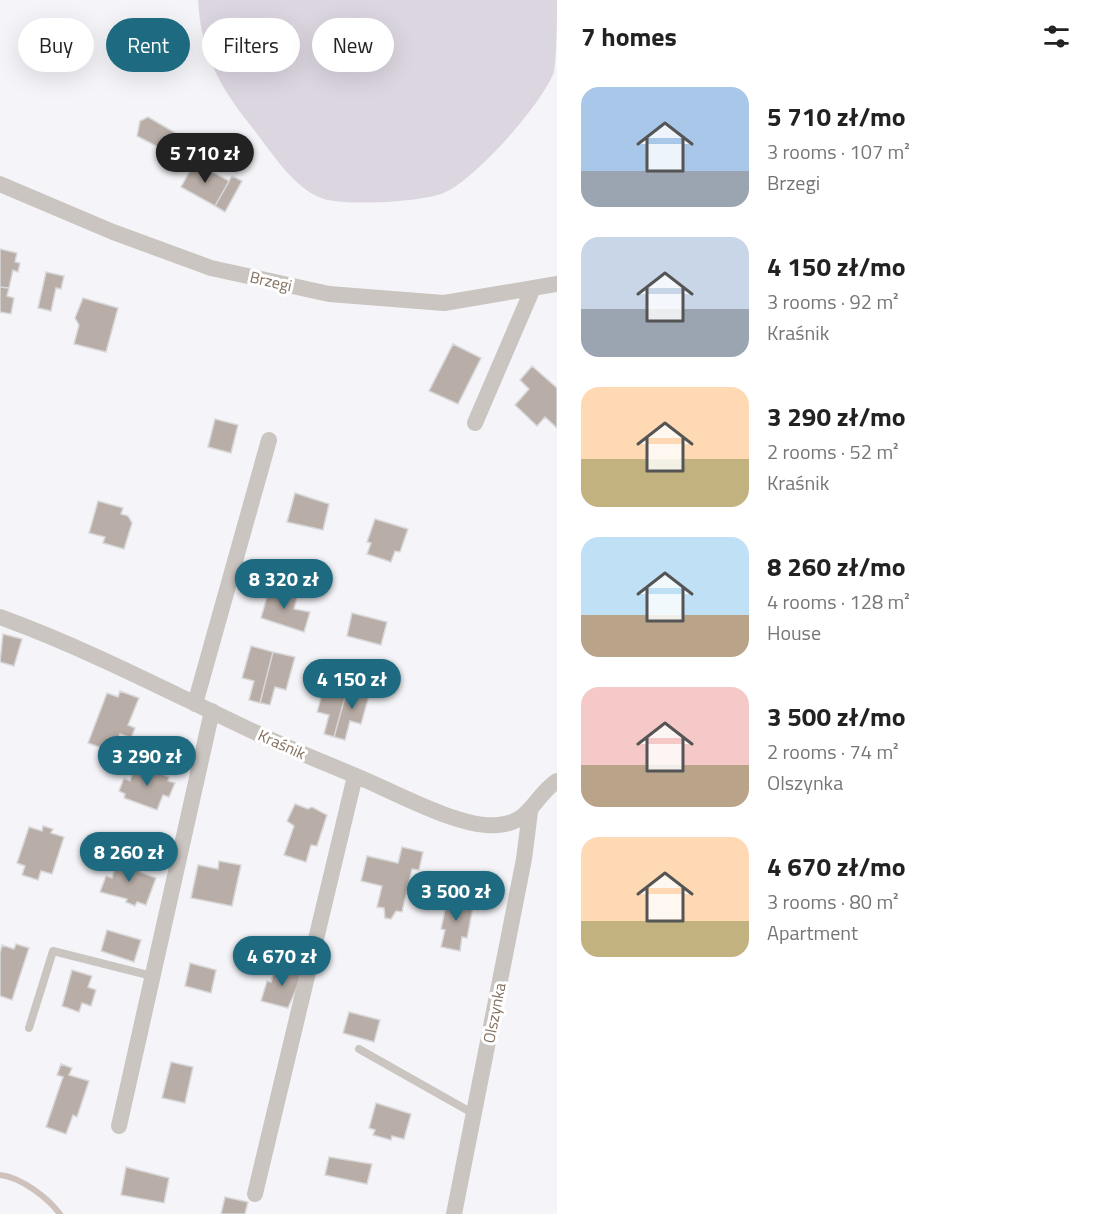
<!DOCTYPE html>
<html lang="en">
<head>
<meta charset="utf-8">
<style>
	:root { --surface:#fff; --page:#f6f6f6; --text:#222; --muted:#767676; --accent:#1e6b81 }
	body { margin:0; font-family:"Titillium Web",sans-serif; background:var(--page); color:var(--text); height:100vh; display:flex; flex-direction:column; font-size:22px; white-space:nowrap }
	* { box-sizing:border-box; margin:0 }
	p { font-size:20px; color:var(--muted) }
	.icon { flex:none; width:33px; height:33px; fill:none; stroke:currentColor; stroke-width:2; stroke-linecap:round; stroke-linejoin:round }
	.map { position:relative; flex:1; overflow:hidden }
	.details { display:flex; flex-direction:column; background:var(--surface); width:540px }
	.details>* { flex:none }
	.guide { position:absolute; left:18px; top:18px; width:448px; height:54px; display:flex; gap:12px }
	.price { position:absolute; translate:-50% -51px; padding:0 14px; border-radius:21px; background:var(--accent); color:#fff; font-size:20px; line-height:39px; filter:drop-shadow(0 2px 3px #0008) }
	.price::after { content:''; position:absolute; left:50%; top:36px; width:18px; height:14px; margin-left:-9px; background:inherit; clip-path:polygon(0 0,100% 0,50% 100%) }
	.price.active { background:#222; color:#fff }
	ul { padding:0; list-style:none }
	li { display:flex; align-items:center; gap:18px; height:150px; padding:0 24px }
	li span { display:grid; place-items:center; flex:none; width:168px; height:120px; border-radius:18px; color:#555 }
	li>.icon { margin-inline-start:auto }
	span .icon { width:72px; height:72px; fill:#fffc; stroke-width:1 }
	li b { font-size:26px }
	h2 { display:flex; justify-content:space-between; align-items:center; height:72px; padding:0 24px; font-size:26px }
	.chip { padding:0 21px; border-radius:27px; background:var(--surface); box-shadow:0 6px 24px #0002; font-size:21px; line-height:54px }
	.chip.active { background:var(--accent); color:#fff }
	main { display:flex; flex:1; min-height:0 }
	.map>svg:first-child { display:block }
	.green { fill:#dcd6e1 }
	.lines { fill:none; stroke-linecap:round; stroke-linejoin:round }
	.stream { stroke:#cfc2bd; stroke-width:6 }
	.building { fill:#b9aea7; stroke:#d8d8da; stroke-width:1.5 }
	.lane { stroke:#cac5c0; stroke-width:8 }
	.street { stroke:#cac5c0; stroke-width:16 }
	.labels { text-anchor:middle; stroke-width:6; stroke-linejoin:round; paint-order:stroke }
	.street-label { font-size:16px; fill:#847060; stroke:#fff }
</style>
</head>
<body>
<main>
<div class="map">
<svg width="557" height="1214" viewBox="0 0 557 1214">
	<rect width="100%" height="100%" fill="#f5f5f9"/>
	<path class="green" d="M198,0H557C557,23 557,50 554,72C543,103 472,184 441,194C417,202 348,206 324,199C294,190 270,150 251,126C219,86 201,53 198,0Z"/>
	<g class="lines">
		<path class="stream" d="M0,1175C21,1177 48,1198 60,1214"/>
	</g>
	<path class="building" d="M148,117L179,135L171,149L163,144L160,148L137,136L140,121Z
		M195,162L229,181L215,206L181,187Z
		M232,176L242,181L225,212L215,206Z
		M0,249L17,253L15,262L20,263L18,272L13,270L9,288L0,287Z
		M46,272L64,276L61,289L56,288L51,311L38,308Z
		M0,287L9,288L7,296L14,298L11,314L0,312Z
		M83,298L118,308L106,352L74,344L79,325L75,318Z
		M453,344L481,358L458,404L429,391Z
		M532,366L557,388V428L545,417L537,426L515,405L529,389L520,380Z
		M215,419L238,425L231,453L208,447Z
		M295,493L329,504L323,530L287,522Z
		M98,501L123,508L121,514L128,516L132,523L124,549L103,543L105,537L89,533Z
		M375,519L408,529L400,552L395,551L391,562L367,554L371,543L367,542Z
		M270,586L297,597L294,609L310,612L304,632L261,618Z
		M352,613L387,622L381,645L347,636Z
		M3,634L22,639L14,666L0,662Z
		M251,646L273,652L260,703L249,700L254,681L242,678Z
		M273,652L295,657L286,690L275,687L270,705L260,703Z
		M326,680L348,686L334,737L324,734L329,715L317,712Z
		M348,686L370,692L361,724L350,721L345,740L334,737Z
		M120,691L139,698L128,725L135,728L131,738L120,734L113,752L88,743L107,693L118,697Z
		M136,764L169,777L168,781L175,783L169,797L163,795L157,810L124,798L125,794L119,791L124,778L130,781Z
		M295,804L308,809L312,807L327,815L317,846L311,845L306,862L284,855L294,826L287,821Z
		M43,826L53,829L51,833L64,837L52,874L41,871L38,880L22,875L25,866L17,863L29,827L42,831Z
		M402,847L423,852L419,870L412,869L402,912L396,911L391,919L385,918L384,908L377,907L382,886L361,881L367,856L398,863Z
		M118,858L142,866L140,872L156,878L146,905L137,902L135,906L126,902L127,899L100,892L106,876L112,878Z
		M219,861L241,865L232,906L191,898L198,865L218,869Z
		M448,896L474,901L467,938L462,937L460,951L441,947L445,930L441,929Z
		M107,930L141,940L134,962L101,951Z
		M16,944L29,948L12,1000L0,996V953L2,945L14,949Z
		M190,963L216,970L211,993L185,986Z
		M284,967L303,973L288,1008L261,1001L267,981L271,982L275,969L283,971Z
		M72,970L92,976L88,987L96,990L91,1006L82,1003L79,1012L62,1006Z
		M349,1012L380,1020L374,1042L343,1033Z
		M171,1062L193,1067L185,1103L162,1098Z
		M61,1064L72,1068L69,1075L89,1081L77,1117L73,1115L66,1134L46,1127L63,1077L57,1075Z
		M376,1103L411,1114L404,1139L392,1136L391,1140L373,1135L375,1130L369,1128Z
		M329,1157L372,1164L367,1184L325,1175Z
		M126,1167L169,1178L164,1203L121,1195Z
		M225,1197L248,1202L245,1214H221Z"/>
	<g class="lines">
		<path class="lane" d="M29,1028L53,951L152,976
			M359,1049L474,1114"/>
		<path class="street" d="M0,184L113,232L211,268L329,294L444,303L557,284
			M475,423L533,288
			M0,617C91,650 177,696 265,737C299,753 335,767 370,782C401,796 464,829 498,825C532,822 533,797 557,781
			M195,704L269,440
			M119,1126L212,711
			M255,1194L355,776
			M454,1214L524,859L530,812"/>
	</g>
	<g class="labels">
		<g class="street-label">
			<text transform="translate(271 281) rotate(13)" y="6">Brzegi</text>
			<text transform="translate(282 744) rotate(24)" y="6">Kraśnik</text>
			<text transform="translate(494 1013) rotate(-79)" y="6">Olszynka</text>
		</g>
	</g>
</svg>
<b class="price active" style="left:205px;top:184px">5 710 zł</b>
<b class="price" style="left:284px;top:610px">8 320 zł</b>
<b class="price" style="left:352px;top:710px">4 150 zł</b>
<b class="price" style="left:147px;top:787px">3 290 zł</b>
<b class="price" style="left:129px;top:883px">8 260 zł</b>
<b class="price" style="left:456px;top:922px">3 500 zł</b>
<b class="price" style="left:282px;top:987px">4 670 zł</b>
<div class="guide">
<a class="chip">Buy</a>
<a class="chip active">Rent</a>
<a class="chip">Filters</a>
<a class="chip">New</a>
</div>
</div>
<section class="details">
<h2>7 homes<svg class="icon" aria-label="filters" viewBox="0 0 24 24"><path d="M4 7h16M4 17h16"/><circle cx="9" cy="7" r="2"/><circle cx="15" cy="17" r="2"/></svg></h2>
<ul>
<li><span style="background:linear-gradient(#a9c7e8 70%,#9aa5b1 0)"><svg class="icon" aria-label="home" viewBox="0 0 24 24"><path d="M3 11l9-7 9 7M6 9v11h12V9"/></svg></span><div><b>5 710 zł/mo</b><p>3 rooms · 107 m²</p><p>Brzegi</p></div></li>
<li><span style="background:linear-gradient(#c9d6e8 60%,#9aa5b1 0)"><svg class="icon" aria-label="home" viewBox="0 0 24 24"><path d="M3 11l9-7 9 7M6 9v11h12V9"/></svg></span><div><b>4 150 zł/mo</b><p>3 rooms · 92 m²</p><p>Kraśnik</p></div></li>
<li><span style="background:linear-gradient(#ffd9b3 60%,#c2b280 0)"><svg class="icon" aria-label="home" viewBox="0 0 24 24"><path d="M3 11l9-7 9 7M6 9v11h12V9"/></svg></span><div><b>3 290 zł/mo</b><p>2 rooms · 52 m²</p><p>Kraśnik</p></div></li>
<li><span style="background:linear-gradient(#bfe0f5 65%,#b9a48a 0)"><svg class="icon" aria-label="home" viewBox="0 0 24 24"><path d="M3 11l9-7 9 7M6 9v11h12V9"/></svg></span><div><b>8 260 zł/mo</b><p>4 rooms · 128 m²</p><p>House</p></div></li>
<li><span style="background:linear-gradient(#f6c9c9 65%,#b9a48a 0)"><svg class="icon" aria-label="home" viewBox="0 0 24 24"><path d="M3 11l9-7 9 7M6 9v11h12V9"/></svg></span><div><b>3 500 zł/mo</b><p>2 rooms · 74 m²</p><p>Olszynka</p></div></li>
<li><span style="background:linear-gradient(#ffd9b3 70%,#c2b280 0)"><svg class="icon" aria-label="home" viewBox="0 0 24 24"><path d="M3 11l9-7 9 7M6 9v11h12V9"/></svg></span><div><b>4 670 zł/mo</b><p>3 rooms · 80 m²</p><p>Apartment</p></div></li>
</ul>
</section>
</main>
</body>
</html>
